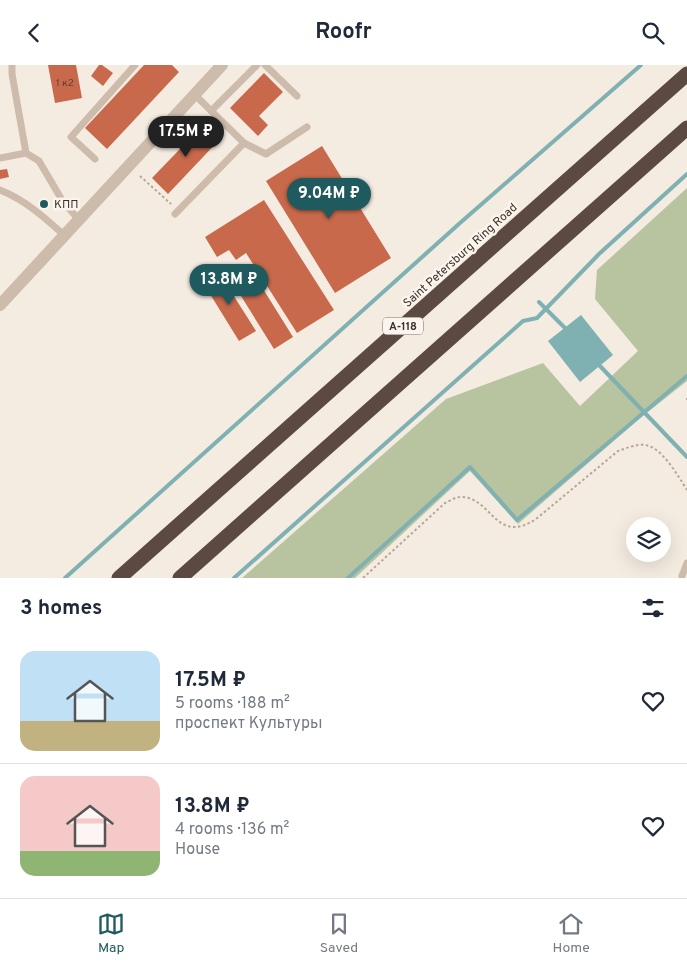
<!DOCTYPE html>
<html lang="en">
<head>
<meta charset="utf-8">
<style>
	:root { --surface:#fff; --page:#f6f6f7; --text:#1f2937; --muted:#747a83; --line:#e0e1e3; --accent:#1f5a5e }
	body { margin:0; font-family:Overpass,sans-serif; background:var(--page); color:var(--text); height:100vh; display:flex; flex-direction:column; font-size:19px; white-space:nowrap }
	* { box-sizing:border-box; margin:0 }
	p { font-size:16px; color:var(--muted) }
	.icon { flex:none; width:28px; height:28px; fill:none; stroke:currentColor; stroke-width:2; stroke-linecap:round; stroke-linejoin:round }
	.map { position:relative; height:513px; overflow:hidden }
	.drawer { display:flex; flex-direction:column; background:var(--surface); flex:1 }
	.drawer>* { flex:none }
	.buttons { position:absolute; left:626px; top:452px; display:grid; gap:10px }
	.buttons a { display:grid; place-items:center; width:45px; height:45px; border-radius:50%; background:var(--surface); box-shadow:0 5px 20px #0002; font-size:25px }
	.price { position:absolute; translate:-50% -42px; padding:0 11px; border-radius:18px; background:var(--accent); color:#fff; font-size:16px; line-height:32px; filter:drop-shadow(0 1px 2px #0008) }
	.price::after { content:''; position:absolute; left:50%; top:30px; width:15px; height:11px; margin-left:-8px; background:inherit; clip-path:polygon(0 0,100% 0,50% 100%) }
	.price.on { background:#222; color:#fff }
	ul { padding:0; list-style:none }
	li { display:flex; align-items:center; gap:15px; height:125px; padding:0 20px }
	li+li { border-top:1px solid var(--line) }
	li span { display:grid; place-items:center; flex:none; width:140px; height:100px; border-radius:15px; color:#555 }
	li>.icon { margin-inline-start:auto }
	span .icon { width:60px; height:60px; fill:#fffc; stroke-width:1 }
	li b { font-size:21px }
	h2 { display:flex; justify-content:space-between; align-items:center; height:60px; padding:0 20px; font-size:21px }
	header { display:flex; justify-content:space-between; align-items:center; height:65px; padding:0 20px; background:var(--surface); font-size:22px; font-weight:700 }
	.tab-bar { display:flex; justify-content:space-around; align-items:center; height:70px; border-top:1px solid var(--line); background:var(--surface); font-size:14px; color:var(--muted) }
	.tab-bar a { display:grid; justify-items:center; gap:2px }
	.tab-bar .on { color:var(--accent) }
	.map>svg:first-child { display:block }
	.green { fill:#b8c4a0 }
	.water { fill:#7fb0b2 }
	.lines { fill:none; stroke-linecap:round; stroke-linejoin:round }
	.stream { stroke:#7fb0b2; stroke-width:4 }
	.building { fill:#c8694b }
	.path { stroke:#b9a596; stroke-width:2; stroke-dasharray:2.5 2.5; stroke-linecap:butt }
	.service { stroke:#cdbbac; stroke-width:7 }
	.tertiary { stroke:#cdbbac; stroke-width:12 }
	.motorway { stroke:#5c4a42; stroke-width:15 }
	.poi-dot { fill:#1f5a5e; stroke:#fbf5ee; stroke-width:2 }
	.labels { text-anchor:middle; stroke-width:5; stroke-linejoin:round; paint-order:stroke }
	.number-label { font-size:10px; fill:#5e3e33 }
	.shield { fill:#fbf5ee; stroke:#756b66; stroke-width:1 }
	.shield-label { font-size:11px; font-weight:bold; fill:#3b302b }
	.poi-label { font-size:12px; fill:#3b302b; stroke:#fbf5ee; text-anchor:start }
	.street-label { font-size:12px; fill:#3b302b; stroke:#fbf5ee }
</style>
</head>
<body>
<header><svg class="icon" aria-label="back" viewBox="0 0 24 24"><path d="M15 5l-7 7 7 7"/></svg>Roofr<svg class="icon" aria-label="search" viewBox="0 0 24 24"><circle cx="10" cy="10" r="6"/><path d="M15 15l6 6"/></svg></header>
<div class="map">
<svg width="687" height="513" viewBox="0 0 687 513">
	<rect width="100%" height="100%" fill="#f4ebe1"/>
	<path class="green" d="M687,123V316L639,354L518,459L470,406L355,513H242L446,334L543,298L580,341L638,286L595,234L597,205Z"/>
	<path class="water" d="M581,250L613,290L580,317L548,276Z"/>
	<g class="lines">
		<path class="stream" d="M539,237L565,263
			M600,301L687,392
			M65,513L460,158L641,0
			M234,513L523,256L537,253L599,189L687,109
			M348,513L470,402L517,455L687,311"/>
	</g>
	<path class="building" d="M48,0H76L82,33L55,38Z
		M99,0H102L113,8L103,21L91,11Z
		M144,0H172L179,7L107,84L85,63Z
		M264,8L283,27L259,51L268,60L258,71L230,43Z
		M205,58L221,73L168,129L152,113Z
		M322,81L391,193L335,228L266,116Z
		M7,104L9,112L0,114V105Z
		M264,135L334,245L297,268L246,188L236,195L229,185L217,192L205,172Z
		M218,206L256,266L239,276L202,216Z
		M255,211L293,272L274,284L236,223Z"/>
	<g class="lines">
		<path class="path" d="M140,111L171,139
			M686,334H687
			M363,513L445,438C450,436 455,432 460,432C492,431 495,481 536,454L618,386C627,383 636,379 645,380C662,382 678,411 687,425"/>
		<path class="service" d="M265,0L297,31
			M194,29L244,78
			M211,46L257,0
			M26,88L39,96L62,135L78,154
			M0,93L26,88L12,9V0
			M95,94L71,72L135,0
			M0,125C25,135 44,152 64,170
			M175,149L244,78L266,89L307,62
			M682,511L687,498"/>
		<path class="tertiary" d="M0,240L222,0"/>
		<path class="motorway" d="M119,513L687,9
			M180,513L687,63"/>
	</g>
	<circle class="poi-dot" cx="44" cy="139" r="5"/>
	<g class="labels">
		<g class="number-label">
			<text x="65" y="21">1 к2</text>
		</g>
		<rect class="shield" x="383" y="252.5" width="40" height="17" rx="4"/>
		<g class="shield-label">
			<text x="403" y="265">А-118</text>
		</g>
		<g class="poi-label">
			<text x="54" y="143">КПП</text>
		</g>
		<g class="street-label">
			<text transform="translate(460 190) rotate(-42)" y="4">Saint Petersburg Ring Road</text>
		</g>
	</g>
</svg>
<div class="buttons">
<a><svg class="icon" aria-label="layers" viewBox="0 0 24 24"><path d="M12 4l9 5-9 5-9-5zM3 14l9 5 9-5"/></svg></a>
</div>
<b class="price on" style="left:186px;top:93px">17.5M ₽</b>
<b class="price" style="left:329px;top:155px">9.04M ₽</b>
<b class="price" style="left:229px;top:241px">13.8M ₽</b>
</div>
<section class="drawer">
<h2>3 homes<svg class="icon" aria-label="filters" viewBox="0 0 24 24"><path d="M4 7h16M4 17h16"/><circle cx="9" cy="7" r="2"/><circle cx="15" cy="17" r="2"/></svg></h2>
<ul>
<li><span style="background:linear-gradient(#bfe0f5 70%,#c2b280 0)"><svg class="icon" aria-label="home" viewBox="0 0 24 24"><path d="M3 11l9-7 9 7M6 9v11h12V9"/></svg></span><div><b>17.5M ₽</b><p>5 rooms · 188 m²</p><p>проспект Культуры</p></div><svg class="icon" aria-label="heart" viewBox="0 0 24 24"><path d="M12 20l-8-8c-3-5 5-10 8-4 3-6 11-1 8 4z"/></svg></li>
<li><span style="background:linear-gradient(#f6c9c9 75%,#8fb573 0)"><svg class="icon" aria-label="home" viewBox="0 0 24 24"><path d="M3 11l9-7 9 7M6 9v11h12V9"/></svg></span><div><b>13.8M ₽</b><p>4 rooms · 136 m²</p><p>House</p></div><svg class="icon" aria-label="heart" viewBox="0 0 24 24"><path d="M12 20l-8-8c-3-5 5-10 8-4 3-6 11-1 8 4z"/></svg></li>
</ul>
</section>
<nav class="tab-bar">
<a class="on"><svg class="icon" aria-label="map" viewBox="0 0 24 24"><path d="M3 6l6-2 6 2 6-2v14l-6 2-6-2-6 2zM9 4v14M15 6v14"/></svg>Map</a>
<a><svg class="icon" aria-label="saved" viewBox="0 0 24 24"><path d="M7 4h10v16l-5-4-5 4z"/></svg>Saved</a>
<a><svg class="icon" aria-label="home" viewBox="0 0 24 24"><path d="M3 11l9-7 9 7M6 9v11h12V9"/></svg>Home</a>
</nav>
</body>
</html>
